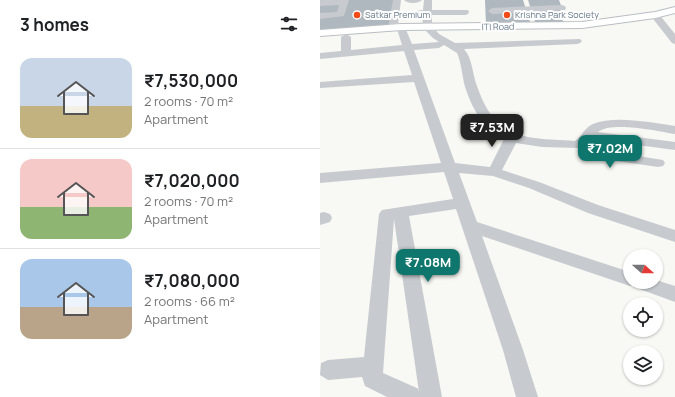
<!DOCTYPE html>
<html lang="en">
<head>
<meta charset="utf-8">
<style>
	:root { --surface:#fff; --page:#f2f2f2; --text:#202124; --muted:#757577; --line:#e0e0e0; --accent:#0f766e }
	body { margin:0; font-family:Manrope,sans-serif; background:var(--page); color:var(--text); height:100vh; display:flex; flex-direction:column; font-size:15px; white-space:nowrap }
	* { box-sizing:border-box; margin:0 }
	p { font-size:13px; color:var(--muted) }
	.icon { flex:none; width:22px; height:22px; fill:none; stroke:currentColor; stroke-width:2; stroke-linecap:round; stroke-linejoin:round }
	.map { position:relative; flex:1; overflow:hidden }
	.details { display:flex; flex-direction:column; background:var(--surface); width:320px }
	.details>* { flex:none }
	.needle { width:26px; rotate:111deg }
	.buttons { position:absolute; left:303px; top:249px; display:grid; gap:8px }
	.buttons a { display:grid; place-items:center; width:40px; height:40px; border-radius:50%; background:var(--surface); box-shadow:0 1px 3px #0004; font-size:20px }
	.price { position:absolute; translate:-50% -34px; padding:0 9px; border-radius:8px; background:var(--accent); color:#fff; font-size:13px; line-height:26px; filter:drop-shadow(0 1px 2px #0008) }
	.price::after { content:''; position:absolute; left:50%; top:24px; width:12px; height:9px; margin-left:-6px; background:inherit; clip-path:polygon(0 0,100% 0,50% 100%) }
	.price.on { background:#222; color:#fff }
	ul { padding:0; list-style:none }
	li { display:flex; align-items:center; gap:12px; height:100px; padding:0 20px }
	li+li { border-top:1px solid var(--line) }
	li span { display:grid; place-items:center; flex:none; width:112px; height:80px; border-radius:12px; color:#555 }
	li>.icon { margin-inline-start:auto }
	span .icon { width:48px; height:48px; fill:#fffc; stroke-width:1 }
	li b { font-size:17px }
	h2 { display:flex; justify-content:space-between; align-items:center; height:48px; padding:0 20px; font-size:17px }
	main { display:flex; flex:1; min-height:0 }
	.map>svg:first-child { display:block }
	.building { fill:#b0b8bf }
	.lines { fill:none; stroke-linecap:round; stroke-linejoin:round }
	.major-casing { stroke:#babec2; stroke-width:2 }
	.minor { fill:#c7cbcf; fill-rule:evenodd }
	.major { fill:#fff; fill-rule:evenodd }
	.poi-dot { fill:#f44a18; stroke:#fff; stroke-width:1.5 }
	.labels { text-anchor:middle; stroke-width:4; stroke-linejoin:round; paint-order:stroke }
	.far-poi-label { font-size:9px; fill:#647889; stroke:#fff; text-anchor:start }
	.far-street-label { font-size:9px; fill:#647889; stroke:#fff }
</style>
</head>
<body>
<main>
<section class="details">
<h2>3 homes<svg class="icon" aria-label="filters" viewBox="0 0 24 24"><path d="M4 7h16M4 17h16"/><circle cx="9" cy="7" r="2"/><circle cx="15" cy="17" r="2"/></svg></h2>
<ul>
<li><span style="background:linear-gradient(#c9d6e8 60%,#c2b280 0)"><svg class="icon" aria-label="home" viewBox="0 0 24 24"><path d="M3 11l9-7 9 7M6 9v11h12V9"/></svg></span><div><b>₹7,530,000</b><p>2 rooms · 70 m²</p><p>Apartment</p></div></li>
<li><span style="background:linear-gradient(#f6c9c9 60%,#8fb573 0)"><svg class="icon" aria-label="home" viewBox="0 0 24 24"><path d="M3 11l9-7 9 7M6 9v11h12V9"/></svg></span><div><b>₹7,020,000</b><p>2 rooms · 70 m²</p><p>Apartment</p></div></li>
<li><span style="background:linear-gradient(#a9c7e8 60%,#b9a48a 0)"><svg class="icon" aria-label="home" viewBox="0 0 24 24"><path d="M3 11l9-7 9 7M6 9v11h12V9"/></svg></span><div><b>₹7,080,000</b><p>2 rooms · 66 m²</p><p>Apartment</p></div></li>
</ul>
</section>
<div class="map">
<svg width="355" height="397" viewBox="0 0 355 397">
	<rect width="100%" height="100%" fill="#f8f8f4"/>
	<path class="building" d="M0,0H77L69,26L0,32Z
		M165,0H203L211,25H166Z
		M208,0H239L242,8L243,24L216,25Z"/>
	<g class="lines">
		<defs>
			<path id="major" d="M355,7V13L335,18L262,28L81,30L0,36V30L81,24L262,22L335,12Z"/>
		</defs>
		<use href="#major" class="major-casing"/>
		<path class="minor" d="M0,0H29L24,16L0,19V13L17,12L19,5L0,6Z
			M73,0H81L78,25H84L92,44L119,42L113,38L102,27L103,16L95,15L94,13L95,11L103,10L104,0H112V10H148L149,12L148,14L145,15H112V26L119,34L135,43L260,39L262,41L260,43L257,44L144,49C153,59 152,74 157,86C176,141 204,138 255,141C262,136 265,127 273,124C295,115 332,123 355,126V134C337,131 292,121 278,132L355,142V150L272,139L269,143L274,149L343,160L345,163L343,166L338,167L270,157L261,153L259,148L222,147L196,143L182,170L219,182L278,205L355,230V242L268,213L209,188L173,176L139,173L157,222L310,272V282H336V280L355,286V302L314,287L313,285L310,286L162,236L203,350L218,397H196L183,350L136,209L89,216L122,397H67L45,386L42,377L8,380L0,375L1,363L8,360L44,357L59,214L62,210L133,199L124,172L0,183V173L121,163L94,82L0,88V82L92,75L84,51L0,59V53L21,51V37L26,34L31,37V50L82,45L77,29L73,31L68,28ZM124,45L137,53L138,55C141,64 142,73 144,83C150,105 163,130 184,139L170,167L135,163L94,50L119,48ZM74,219L99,392V389L63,373Z
			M84,0H102C98,4 88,4 84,0Z
			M242,5L245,6L246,8L245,10L172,14L168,11L172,8Z
			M335,12L338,13L355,34V44L352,43L330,15Z
			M4,212L10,214L12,218L10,222L0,225V213Z"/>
		<use href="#major" class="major"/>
	</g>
	<g class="poi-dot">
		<circle cx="37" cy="15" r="4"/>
		<circle cx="187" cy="15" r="4"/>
	</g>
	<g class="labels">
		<g class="far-poi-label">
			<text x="45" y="18">Satkar Premium</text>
			<text x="195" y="18">Krishna Park Society</text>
		</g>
		<g class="far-street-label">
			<text transform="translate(178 27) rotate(-1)" y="3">ITI Road</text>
		</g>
	</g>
</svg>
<div class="buttons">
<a><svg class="needle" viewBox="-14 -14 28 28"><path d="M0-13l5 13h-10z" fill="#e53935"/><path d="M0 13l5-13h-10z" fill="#757577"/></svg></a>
<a><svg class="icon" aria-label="locate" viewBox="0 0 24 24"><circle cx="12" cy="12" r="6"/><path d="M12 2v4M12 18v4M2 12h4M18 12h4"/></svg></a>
<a><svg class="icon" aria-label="layers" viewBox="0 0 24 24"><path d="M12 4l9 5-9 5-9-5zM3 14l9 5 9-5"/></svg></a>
</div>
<b class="price on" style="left:172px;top:148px">₹7.53M</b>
<b class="price" style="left:290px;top:169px">₹7.02M</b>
<b class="price" style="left:108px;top:283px">₹7.08M</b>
</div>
</main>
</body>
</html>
